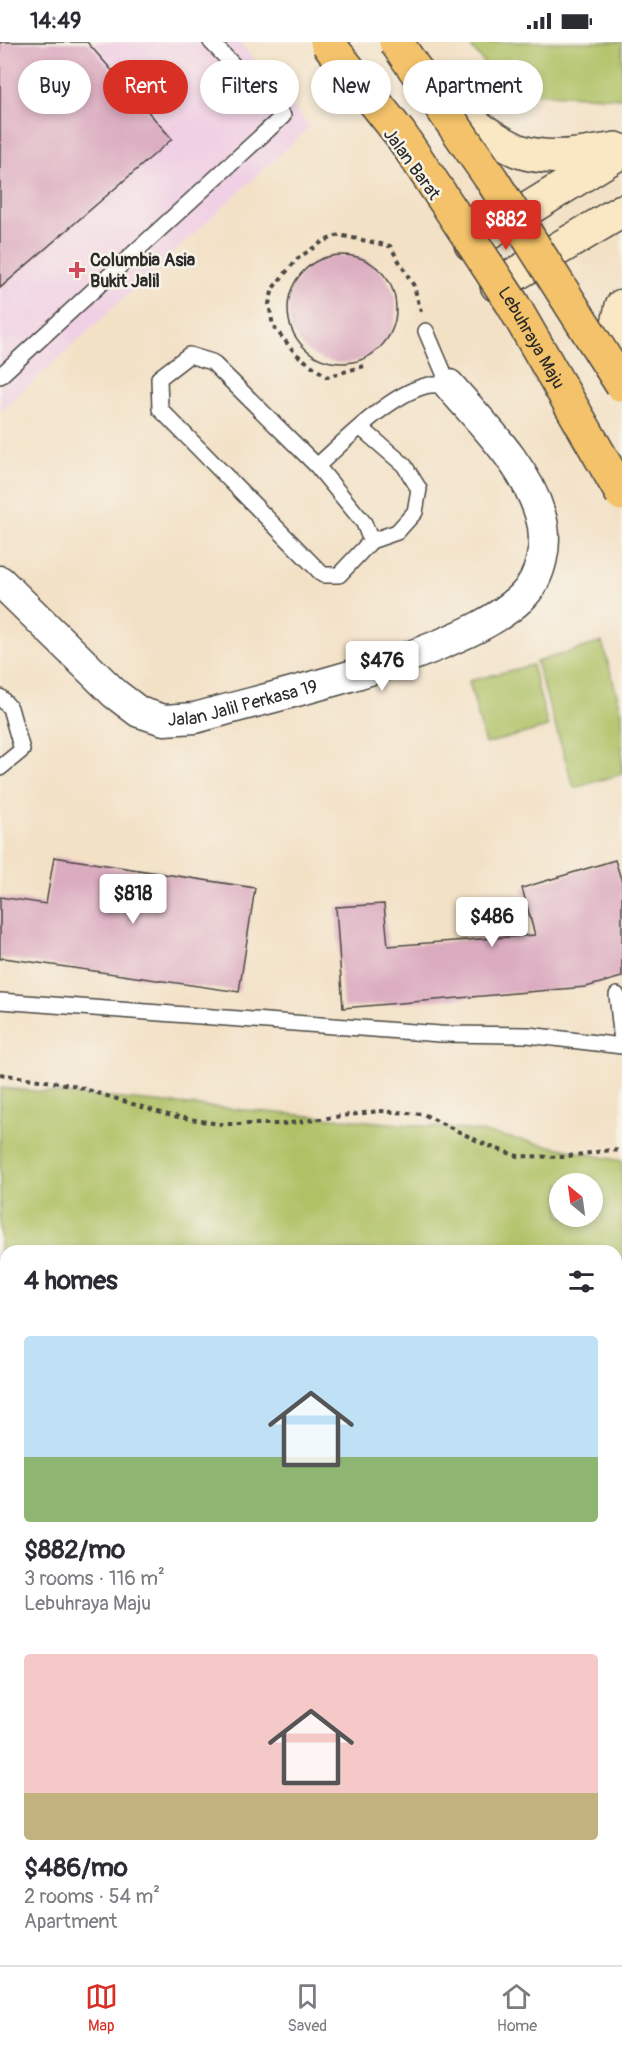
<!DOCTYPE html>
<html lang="en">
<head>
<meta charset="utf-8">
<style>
	:root { --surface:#fff; --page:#f2f2f3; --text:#2b2b33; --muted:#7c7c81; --line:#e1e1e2; --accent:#d93025 }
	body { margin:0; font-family:Pangolin,sans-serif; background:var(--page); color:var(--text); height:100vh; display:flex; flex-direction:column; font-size:22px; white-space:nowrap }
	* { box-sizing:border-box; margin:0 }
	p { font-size:20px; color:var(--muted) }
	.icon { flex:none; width:33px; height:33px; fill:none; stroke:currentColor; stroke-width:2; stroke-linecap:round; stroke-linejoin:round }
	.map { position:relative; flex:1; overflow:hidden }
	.panel { position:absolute; left:0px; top:1203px; width:622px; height:720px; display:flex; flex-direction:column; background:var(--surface); border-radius:18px 18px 0 0; box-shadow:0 3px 9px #0003 }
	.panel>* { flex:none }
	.banner { position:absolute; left:18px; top:18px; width:586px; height:54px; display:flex; gap:12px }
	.needle { width:39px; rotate:331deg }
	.controls { position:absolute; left:549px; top:1131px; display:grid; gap:12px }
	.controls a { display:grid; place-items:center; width:54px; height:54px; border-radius:50%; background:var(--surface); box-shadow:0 3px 9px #0003; font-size:30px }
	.price { position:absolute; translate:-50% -51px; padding:0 14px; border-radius:6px; background:#fff; color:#222; font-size:20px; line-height:39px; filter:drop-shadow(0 2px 3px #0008) }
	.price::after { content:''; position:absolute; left:50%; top:36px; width:18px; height:14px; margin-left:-9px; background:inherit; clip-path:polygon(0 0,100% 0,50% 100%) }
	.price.current { background:var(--accent); color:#fff }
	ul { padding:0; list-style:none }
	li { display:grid; align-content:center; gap:12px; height:318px; padding:0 24px }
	li span { display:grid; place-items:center; height:186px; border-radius:6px; color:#555 }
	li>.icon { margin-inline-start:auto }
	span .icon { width:108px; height:108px; fill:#fffc; stroke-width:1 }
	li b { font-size:26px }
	h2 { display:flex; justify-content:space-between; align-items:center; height:72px; padding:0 24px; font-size:26px }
	.pill { padding:0 21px; border-radius:27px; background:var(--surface); box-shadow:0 3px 9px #0003; font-size:21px; line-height:54px }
	.pill.current { background:var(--accent); color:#fff }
	.status { display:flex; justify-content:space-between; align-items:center; height:42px; padding:0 30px; background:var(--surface); direction:ltr }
	.status svg { height:16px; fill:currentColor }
	.menu { display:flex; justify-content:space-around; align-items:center; height:84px; border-top:2px solid var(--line); background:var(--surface); font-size:16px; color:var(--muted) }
	.menu a { display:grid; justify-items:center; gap:3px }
	.menu .current { color:var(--accent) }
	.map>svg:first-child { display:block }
	.built { fill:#f0d0e4 }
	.green { fill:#afc165; stroke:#6d7648; stroke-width:1.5; fill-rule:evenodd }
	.building { fill:#dbabc0 }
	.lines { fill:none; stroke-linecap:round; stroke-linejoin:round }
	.lane-casing { stroke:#494642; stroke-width:18 }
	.street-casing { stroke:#494642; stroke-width:33 }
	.secondary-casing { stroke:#494642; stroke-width:36 }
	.path { stroke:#494642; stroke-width:4; stroke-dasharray:4.5 4.5; stroke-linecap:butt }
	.lane { stroke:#fff; stroke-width:15 }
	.street { stroke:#fff; stroke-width:30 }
	.secondary { stroke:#fae7c3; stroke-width:33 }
	.highway-bridge-casing { stroke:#494642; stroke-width:36; stroke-linecap:butt }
	.highway-bridge { stroke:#f3c26a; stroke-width:33 }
	.poi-dot { fill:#d1495b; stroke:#f7f3e8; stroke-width:2 }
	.labels { text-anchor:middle; stroke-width:5; stroke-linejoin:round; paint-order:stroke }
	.street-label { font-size:18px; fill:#2b2b2b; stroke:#f7f3e8 }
	.poi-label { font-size:18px; font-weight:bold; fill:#2b2b2b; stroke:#f7f3e8; text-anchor:start }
</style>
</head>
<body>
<div class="status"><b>14:49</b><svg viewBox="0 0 49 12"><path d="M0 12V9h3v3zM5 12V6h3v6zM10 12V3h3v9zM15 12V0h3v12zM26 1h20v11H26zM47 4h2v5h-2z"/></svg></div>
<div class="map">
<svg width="622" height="1923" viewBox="0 0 622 1923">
	<rect width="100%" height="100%" fill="#f7f3e8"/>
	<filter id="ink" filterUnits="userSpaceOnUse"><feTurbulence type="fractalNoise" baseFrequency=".0167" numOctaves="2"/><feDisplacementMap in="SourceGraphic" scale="12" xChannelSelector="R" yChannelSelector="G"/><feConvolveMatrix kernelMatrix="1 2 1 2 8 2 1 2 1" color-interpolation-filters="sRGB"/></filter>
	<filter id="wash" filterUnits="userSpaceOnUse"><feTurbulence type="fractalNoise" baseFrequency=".008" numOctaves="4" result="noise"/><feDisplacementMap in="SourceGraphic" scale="24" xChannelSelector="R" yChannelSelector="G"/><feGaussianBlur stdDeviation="1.35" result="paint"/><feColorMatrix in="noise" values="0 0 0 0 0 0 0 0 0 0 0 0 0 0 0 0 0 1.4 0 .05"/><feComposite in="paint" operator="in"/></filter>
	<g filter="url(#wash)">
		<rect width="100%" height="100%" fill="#f3e1c6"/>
		<path class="built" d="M0,0H240L310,85L0,370Z"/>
		<path class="green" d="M467,0H622V56L508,50Z
			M602,600L622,670V732L574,746L536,620Z
			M532,623L548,685L485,702L469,639Z
			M0,1046L478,1089L622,1119V1923H405L403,1917H616V1209H6V1892L0,1893ZM560,1142H592V1174H560Z"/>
		<g id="blocks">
			<path class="building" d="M0,0H87L172,97L0,246Z
				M288 267a54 54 0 1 1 108 0a54 54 0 1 1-108 0Z
				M54,815L255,846L239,950L4,916L0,917V855L46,862Z
				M615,818L622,840V935L586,945L343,966L336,865L384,862L388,904L535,893L522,846Z"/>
		</g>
	</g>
	<g filter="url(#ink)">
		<use href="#blocks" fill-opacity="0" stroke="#494642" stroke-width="1.5"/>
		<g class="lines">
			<defs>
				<path id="lane" d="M189,313L212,320L317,424L364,481L371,499L339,533H323L160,367L159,336Z
					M0,334L283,74L211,0
					M360,385L404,423L419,447L415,470L397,490L371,499
					M317,424C346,398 388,354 425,344C432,342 441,343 449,343L426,289
					M0,655L10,666L22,708L0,726
					M617,953L622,1000
					M0,959L440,992L528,993L622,1004"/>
				<g id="street">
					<path id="s1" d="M0,539L114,651L139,670L164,678L195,676C275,654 357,636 434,605C465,592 496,579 521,556C542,536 549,499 540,472C525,422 482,382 449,343"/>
				</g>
				<path id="secondary" d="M463,75C481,87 499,101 519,109C550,120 585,112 616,107
					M471,202L622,109
					M497,243L622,169
					M610,317L622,264"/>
			</defs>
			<use href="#lane" class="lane-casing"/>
			<use href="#street" class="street-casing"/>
			<use href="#secondary" class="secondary-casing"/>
			<path class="path" d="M364,324L327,335L296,312L273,284L269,262L273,246L297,217L322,200L339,193L390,204L414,244L421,270
				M0,1032L72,1043L168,1073L218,1082H283L379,1069L423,1072L486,1103L517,1114L562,1115L611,1108L622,1109
				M616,1277L622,1276
				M0,1383H6
				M616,1801L622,1802
				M0,1875H6"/>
			<use href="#lane" class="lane"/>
			<use href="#street" class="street"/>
			<use href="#secondary" class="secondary"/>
			<defs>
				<g id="highway-bridge">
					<path id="s2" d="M327,0L400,92L449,165L512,261L622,452"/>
					<path d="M396,0L492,138L622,343"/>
				</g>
			</defs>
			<use href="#highway-bridge" class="highway-bridge-casing"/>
			<use href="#highway-bridge" class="highway-bridge"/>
		</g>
	</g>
	<path class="poi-dot" d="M74 219h6v6h6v6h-6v6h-6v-6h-6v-6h6z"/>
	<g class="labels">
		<g class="street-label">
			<text transform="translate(412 122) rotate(54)" y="6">Jalan Barat</text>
			<text dy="6" stroke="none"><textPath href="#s2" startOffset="360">Lebuhraya Maju</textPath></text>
			<text dy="6" stroke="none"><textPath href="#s1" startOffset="298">Jalan Jalil Perkasa 19</textPath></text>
		</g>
		<g class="poi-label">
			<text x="90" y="224">Columbia Asia<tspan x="90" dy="21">Bukit Jalil</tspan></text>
		</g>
	</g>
</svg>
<div class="controls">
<a><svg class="needle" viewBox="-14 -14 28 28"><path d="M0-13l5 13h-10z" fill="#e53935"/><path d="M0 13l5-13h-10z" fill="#7c7c81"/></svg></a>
</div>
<b class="price current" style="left:506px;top:209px">$882</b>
<b class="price" style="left:382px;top:650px">$476</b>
<b class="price" style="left:133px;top:883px">$818</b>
<b class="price" style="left:492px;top:906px">$486</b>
<div class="banner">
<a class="pill">Buy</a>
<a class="pill current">Rent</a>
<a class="pill">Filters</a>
<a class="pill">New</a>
<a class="pill">Apartment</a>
</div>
<section class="panel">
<h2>4 homes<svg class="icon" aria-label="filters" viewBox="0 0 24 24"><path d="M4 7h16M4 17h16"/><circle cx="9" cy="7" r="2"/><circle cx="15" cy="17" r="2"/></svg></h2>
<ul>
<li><span style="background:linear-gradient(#bfe0f5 65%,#8fb573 0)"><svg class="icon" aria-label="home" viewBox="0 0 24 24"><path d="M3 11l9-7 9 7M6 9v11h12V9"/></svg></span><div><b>$882/mo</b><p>3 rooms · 116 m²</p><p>Lebuhraya Maju</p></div></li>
<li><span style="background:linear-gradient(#f6c9c9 75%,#c2b280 0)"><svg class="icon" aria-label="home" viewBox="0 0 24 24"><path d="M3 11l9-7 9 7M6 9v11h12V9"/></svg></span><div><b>$486/mo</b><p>2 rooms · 54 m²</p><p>Apartment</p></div></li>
</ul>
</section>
</div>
<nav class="menu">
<a class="current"><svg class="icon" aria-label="map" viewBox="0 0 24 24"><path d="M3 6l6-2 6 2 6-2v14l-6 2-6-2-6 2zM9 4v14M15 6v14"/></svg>Map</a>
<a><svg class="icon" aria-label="saved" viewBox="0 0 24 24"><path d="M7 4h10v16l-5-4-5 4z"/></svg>Saved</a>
<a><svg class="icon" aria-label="home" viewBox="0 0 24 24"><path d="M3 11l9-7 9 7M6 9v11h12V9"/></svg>Home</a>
</nav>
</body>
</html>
